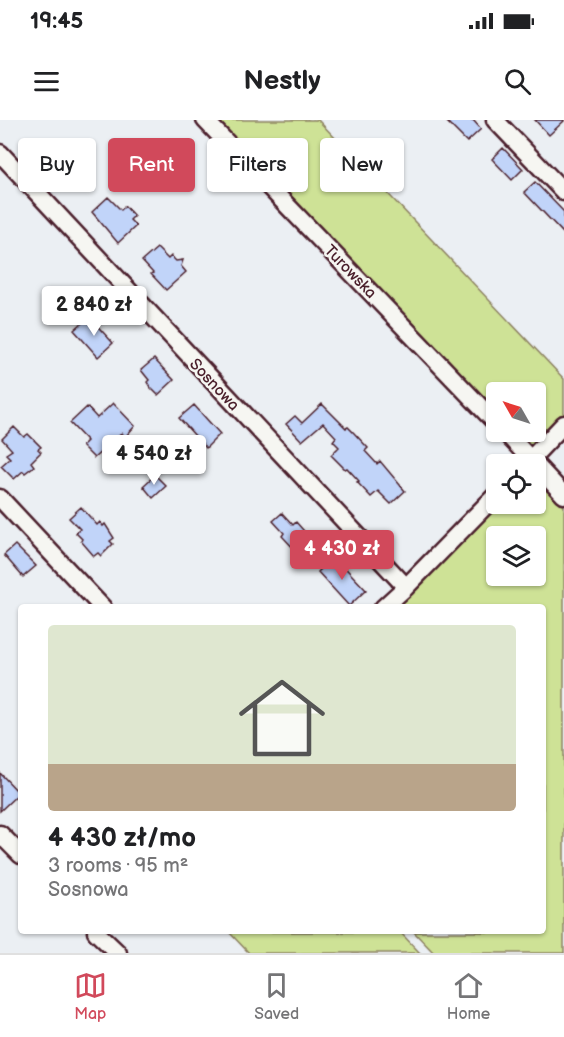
<!DOCTYPE html>
<html lang="en">
<head>
<meta charset="utf-8">
<style>
	:root { --surface:#fff; --page:#f6f6f6; --text:#202124; --muted:#757577; --line:#e0e0e0; --accent:#d1495b }
	body { margin:0; font-family:"Balsamiq Sans",sans-serif; background:var(--page); color:var(--text); height:100vh; display:flex; flex-direction:column; font-size:22px; white-space:nowrap }
	* { box-sizing:border-box; margin:0 }
	p { font-size:20px; color:var(--muted) }
	.icon { flex:none; width:33px; height:33px; fill:none; stroke:currentColor; stroke-width:2; stroke-linecap:round; stroke-linejoin:round }
	.map { position:relative; flex:1; overflow:hidden }
	.drawer { position:absolute; left:18px; top:484px; width:528px; height:330px; display:flex; flex-direction:column; background:var(--surface); border-radius:6px; box-shadow:0 2px 4px #0004 }
	.drawer>* { flex:none }
	.banner { position:absolute; left:18px; top:18px; width:528px; height:54px; display:flex; gap:12px }
	.needle { width:39px; rotate:309deg }
	.fabs { position:absolute; left:486px; top:262px; display:grid; gap:12px }
	.fabs a { display:grid; place-items:center; width:60px; height:60px; border-radius:6px; background:var(--surface); box-shadow:0 2px 4px #0004; font-size:30px }
	.price { position:absolute; translate:-50% -51px; padding:0 14px; border-radius:6px; background:#fff; color:#222; font-size:20px; line-height:39px; filter:drop-shadow(0 2px 3px #0008) }
	.price::after { content:''; position:absolute; left:50%; top:36px; width:18px; height:14px; margin-left:-9px; background:inherit; clip-path:polygon(0 0,100% 0,50% 100%) }
	.price.active { background:var(--accent); color:#fff }
	ul { padding:0; list-style:none }
	li { display:grid; align-content:center; gap:12px; height:318px; padding:0 30px }
	li span { display:grid; place-items:center; height:186px; border-radius:6px; color:#555 }
	li>.icon { margin-inline-start:auto }
	span .icon { width:108px; height:108px; fill:#fffc; stroke-width:1 }
	li b { font-size:26px }
	.tag { padding:0 21px; border-radius:6px; background:var(--surface); box-shadow:0 2px 4px #0004; font-size:21px; line-height:54px }
	.tag.active { background:var(--accent); color:#fff }
	.status { display:flex; justify-content:space-between; align-items:center; height:42px; padding:0 30px; background:var(--surface); direction:ltr }
	.status svg { height:16px; fill:currentColor }
	header { display:flex; justify-content:space-between; align-items:center; height:78px; padding:0 30px; background:var(--surface); font-size:27px; font-weight:600 }
	.menu { display:flex; justify-content:space-around; align-items:center; height:84px; border-top:2px solid var(--line); background:var(--surface); font-size:16px; color:var(--muted) }
	.menu a { display:grid; justify-items:center; gap:3px }
	.menu .active { color:var(--accent) }
	.map>svg:first-child { display:block }
	.green { fill:#cee296; stroke:#8c8060; stroke-width:1.5; fill-rule:evenodd }
	.building { fill:#c1d4f9; stroke:#4a1f2b; stroke-width:1.5 }
	.lines { fill:none; stroke-linecap:round; stroke-linejoin:round }
	.minor-casing { stroke:#4a1f2b; stroke-width:21 }
	.minor { stroke:#f6f6f2; stroke-width:16 }
	.labels { text-anchor:middle; stroke-width:5; stroke-linejoin:round; paint-order:stroke }
	.street-label { font-size:16px; fill:#4a1f2b; stroke:#f6f6f2 }
</style>
</head>
<body>
<div class="status"><b>19:45</b><svg viewBox="0 0 49 12"><path d="M0 12V9h3v3zM5 12V6h3v6zM10 12V3h3v9zM15 12V0h3v12zM26 1h20v11H26zM47 4h2v5h-2z"/></svg></div>
<header><svg class="icon" aria-label="menu" viewBox="0 0 24 24"><path d="M4 6h16M4 12h16M4 18h16"/></svg>Nestly<svg class="icon" aria-label="search" viewBox="0 0 24 24"><circle cx="10" cy="10" r="6"/><path d="M15 15l6 6"/></svg></header>
<div class="map">
<svg width="564" height="833" viewBox="0 0 564 833">
	<rect width="100%" height="100%" fill="#ebeff3"/>
	<filter id="ink" filterUnits="userSpaceOnUse"><feTurbulence type="fractalNoise" baseFrequency=".0167" numOctaves="2"/><feDisplacementMap in="SourceGraphic" scale="12" xChannelSelector="R" yChannelSelector="G"/><feConvolveMatrix kernelMatrix="1 2 1 2 8 2 1 2 1" color-interpolation-filters="sRGB"/></filter>
	<g filter="url(#ink)">
		<path class="green" d="M214,0H318L564,259V297L530,334L509,312H536V273H496V299Z
			M536,356L564,386V833H434L414,812H543V488H391L496,384H536ZM496,417H536V456H496Z
			M229,812H400L420,833H249Z"/>
		<path class="building" d="M445,0H473L481,9L467,22Z
			M535,0H564V1L549,15Z
			M503,28L523,49L512,60L492,39Z
			M535,62L564,92V114L524,72Z
			M108,77L121,90L125,86L134,96L130,100L136,106L118,123L92,92Z
			M157,128L168,139L171,136L176,141L183,140L181,146L186,152L166,170L151,154L153,153L142,141Z
			M89,197L113,223L98,237L74,210Z
			M154,239L174,260L158,275L150,267L147,262L149,260L141,250Z
			M113,283L135,306L125,317L122,313L94,338L82,326L87,321L70,303L87,287L97,298Z
			M322,284L346,308L348,307L354,313L368,328L365,331L377,344L380,341L405,371L391,384L378,371L371,377L357,362L359,361L347,348L345,349L331,335L339,327L333,321L336,317L323,303L302,321L286,304L295,296L302,303Z
			M194,285L220,314L206,328L179,298Z
			M14,307L24,317L28,314L41,327L38,329L41,332L31,342L34,346L25,353L23,351L14,359L1,346L10,338L6,334L12,330L2,319Z
			M155,355L166,366L153,378L143,366Z
			M81,387L97,405L100,402L103,406L105,404L114,418L110,421L113,424L101,436L98,433L94,436L81,421L82,419L76,413L80,409L69,398Z
			M282,393L293,405L296,402L311,419L307,423V428H302L297,432L282,416L284,413L273,401Z
			M15,425L36,446L23,457L4,435Z
			M334,436L366,470L349,486L318,452Z
			M0,653L19,673L0,691Z"/>
		<g class="lines">
			<defs>
				<path id="minor" d="M205,0L496,303
					M495,0L564,72
					M0,33L406,467
					M505,312L564,375
					M525,345L564,304
					M0,378L103,488
					M383,488L406,467L496,375
					M0,714L21,735
					M96,812L118,833"/>
			</defs>
			<use href="#minor" class="minor-casing"/>
			<use href="#minor" class="minor"/>
		</g>
	</g>
	<g class="labels">
		<g class="street-label">
			<text transform="translate(351 151) rotate(46)" y="6">Turowska</text>
			<text transform="translate(215 264) rotate(47)" y="6">Sosnowa</text>
		</g>
	</g>
</svg>
<div class="fabs">
<a><svg class="needle" viewBox="-14 -14 28 28"><path d="M0-13l5 13h-10z" fill="#e53935"/><path d="M0 13l5-13h-10z" fill="#757577"/></svg></a>
<a><svg class="icon" aria-label="locate" viewBox="0 0 24 24"><circle cx="12" cy="12" r="6"/><path d="M12 2v4M12 18v4M2 12h4M18 12h4"/></svg></a>
<a><svg class="icon" aria-label="layers" viewBox="0 0 24 24"><path d="M12 4l9 5-9 5-9-5zM3 14l9 5 9-5"/></svg></a>
</div>
<b class="price" style="left:94px;top:217px">2 840 zł</b>
<b class="price" style="left:154px;top:366px">4 540 zł</b>
<b class="price active" style="left:342px;top:461px">4 430 zł</b>
<div class="banner">
<a class="tag">Buy</a>
<a class="tag active">Rent</a>
<a class="tag">Filters</a>
<a class="tag">New</a>
</div>
<section class="drawer">
<ul>
<li><span style="background:linear-gradient(#dfe7d0 75%,#b9a48a 0)"><svg class="icon" aria-label="home" viewBox="0 0 24 24"><path d="M3 11l9-7 9 7M6 9v11h12V9"/></svg></span><div><b>4 430 zł/mo</b><p>3 rooms · 95 m²</p><p>Sosnowa</p></div></li>
</ul>
</section>
</div>
<nav class="menu">
<a class="active"><svg class="icon" aria-label="map" viewBox="0 0 24 24"><path d="M3 6l6-2 6 2 6-2v14l-6 2-6-2-6 2zM9 4v14M15 6v14"/></svg>Map</a>
<a><svg class="icon" aria-label="saved" viewBox="0 0 24 24"><path d="M7 4h10v16l-5-4-5 4z"/></svg>Saved</a>
<a><svg class="icon" aria-label="home" viewBox="0 0 24 24"><path d="M3 11l9-7 9 7M6 9v11h12V9"/></svg>Home</a>
</nav>
</body>
</html>
